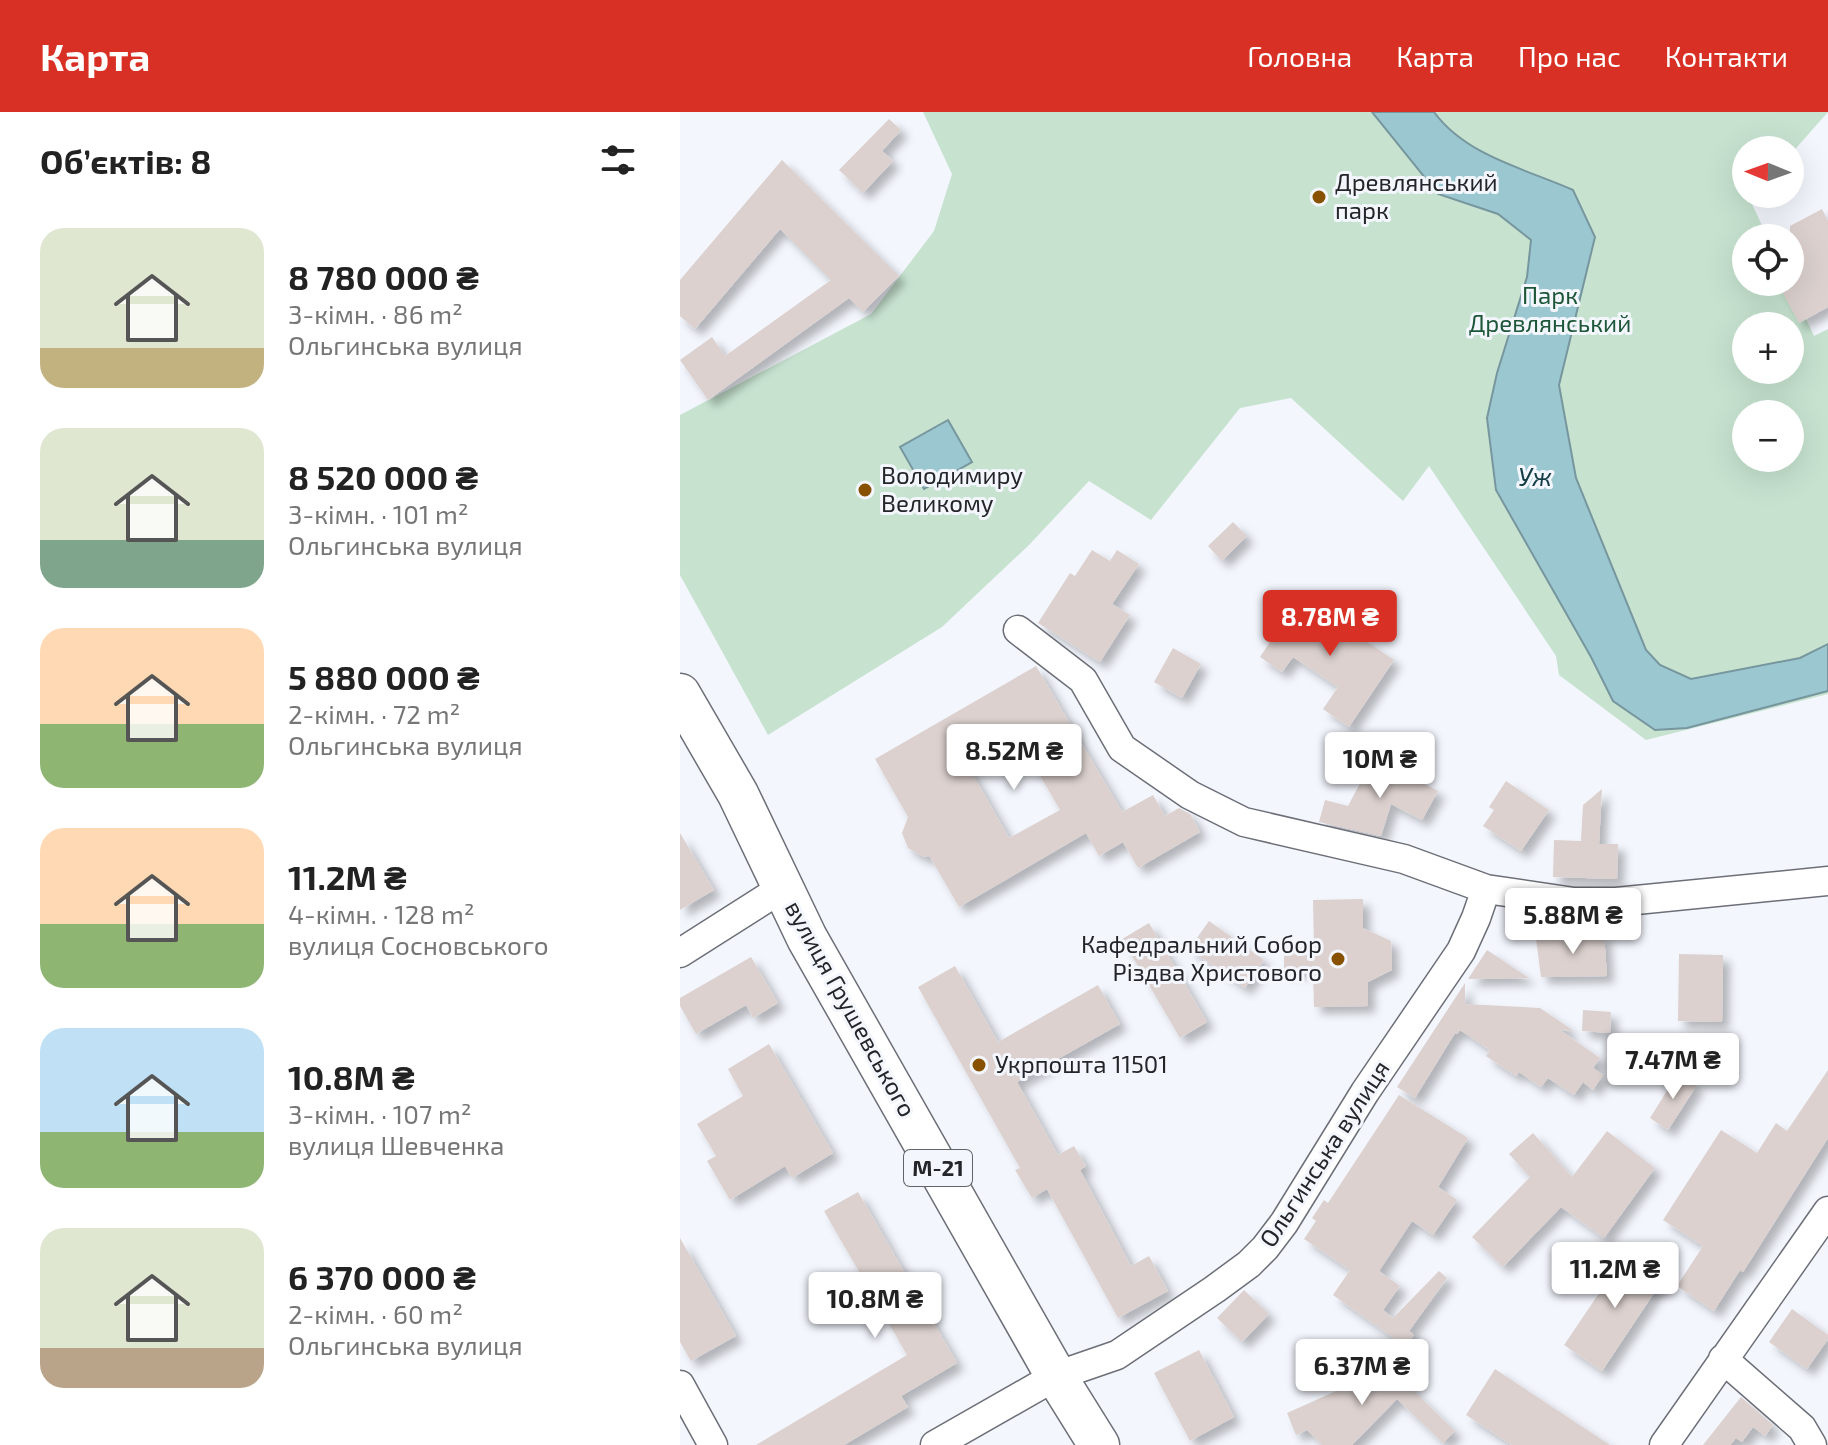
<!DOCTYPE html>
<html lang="uk">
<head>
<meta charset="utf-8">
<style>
	:root { --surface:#fff; --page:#f6f6f6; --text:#222; --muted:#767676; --accent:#d93025 }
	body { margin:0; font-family:"Exo 2",sans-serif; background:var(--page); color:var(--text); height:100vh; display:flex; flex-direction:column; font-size:30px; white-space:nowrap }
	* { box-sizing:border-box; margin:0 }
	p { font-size:26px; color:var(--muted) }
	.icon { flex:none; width:44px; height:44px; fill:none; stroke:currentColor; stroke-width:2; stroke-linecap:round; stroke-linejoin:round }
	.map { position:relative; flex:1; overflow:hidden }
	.panel { display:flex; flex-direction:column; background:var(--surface); width:680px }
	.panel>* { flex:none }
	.needle { width:52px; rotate:271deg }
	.buttons { position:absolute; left:1052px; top:24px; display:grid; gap:16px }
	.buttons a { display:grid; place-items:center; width:72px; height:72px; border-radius:50%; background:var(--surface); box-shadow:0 8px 32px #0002; font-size:40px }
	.price { position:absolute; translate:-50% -68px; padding:0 18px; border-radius:8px; background:#fff; color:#222; font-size:26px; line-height:52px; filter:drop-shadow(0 2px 4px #0008) }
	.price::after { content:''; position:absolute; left:50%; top:48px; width:24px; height:18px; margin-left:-12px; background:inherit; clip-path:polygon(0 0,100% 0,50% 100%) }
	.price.active { background:var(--accent); color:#fff }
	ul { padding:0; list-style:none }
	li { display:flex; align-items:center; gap:24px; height:200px; padding:0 40px }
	li span { display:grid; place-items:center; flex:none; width:224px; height:160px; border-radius:24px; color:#555 }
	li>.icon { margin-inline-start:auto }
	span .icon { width:96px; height:96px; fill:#fffc; stroke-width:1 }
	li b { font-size:34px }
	h2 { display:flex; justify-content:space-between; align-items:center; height:96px; padding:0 40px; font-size:34px }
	header { display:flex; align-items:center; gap:48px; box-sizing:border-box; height:112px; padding:0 40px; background:var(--accent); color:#fff }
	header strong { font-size:38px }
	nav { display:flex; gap:44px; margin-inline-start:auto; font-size:28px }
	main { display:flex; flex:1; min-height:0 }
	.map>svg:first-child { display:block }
	.green { fill:#c7e3d0; fill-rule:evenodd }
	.water { fill:#9bc7d1; stroke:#77969e; stroke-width:2 }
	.building { fill:#dcd1ce; fill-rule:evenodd; filter:url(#shadow) }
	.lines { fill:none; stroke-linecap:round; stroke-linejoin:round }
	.minor-casing { stroke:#6c6f77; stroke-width:31 }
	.highway-casing { stroke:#6c6f77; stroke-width:43 }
	.minor { stroke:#fff; stroke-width:28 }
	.highway { stroke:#fff; stroke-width:40 }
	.poi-dot { fill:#875100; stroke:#f3f6fd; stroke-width:3 }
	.labels { text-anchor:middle; stroke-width:6; stroke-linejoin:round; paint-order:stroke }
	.shield { fill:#f3f6fd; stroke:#616468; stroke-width:2 }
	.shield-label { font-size:22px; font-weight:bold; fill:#232528 }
	.poi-label { font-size:24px; fill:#232528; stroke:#f3f6fd; text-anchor:start }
	.park-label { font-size:24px; fill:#1e5638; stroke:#f3f6fd }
	.street-label { font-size:24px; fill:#232528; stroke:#f3f6fd }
	.water-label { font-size:26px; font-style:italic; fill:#143d45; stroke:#f3f6fd }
</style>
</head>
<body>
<header>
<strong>Карта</strong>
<nav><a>Головна</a><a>Карта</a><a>Про нас</a><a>Контакти</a></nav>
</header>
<main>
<section class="panel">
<h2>Об’єктів: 8<svg class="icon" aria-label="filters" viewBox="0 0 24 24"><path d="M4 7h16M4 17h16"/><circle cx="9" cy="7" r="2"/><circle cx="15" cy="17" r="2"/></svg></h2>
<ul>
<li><span style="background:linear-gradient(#dfe7d0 75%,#c2b280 0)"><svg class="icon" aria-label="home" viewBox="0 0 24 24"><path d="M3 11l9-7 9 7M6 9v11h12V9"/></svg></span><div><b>8 780 000 ₴</b><p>3-кімн. · 86 m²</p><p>Ольгинська вулиця</p></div></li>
<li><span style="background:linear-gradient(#dfe7d0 70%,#7fa58c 0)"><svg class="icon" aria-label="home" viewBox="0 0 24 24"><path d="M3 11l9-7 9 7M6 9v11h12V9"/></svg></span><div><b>8 520 000 ₴</b><p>3-кімн. · 101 m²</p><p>Ольгинська вулиця</p></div></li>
<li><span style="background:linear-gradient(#ffd9b3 60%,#8fb573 0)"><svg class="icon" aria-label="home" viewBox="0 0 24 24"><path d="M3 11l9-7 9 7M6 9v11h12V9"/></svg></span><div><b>5 880 000 ₴</b><p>2-кімн. · 72 m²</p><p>Ольгинська вулиця</p></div></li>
<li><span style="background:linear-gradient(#ffd9b3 60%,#8fb573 0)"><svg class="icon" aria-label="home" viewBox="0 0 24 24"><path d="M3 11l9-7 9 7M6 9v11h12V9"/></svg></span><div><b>11.2M ₴</b><p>4-кімн. · 128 m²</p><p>вулиця Сосновського</p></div></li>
<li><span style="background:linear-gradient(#bfe0f5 65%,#8fb573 0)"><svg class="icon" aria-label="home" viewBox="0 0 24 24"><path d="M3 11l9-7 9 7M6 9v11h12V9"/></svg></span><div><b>10.8M ₴</b><p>3-кімн. · 107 m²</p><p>вулиця Шевченка</p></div></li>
<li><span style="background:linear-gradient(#dfe7d0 75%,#b9a48a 0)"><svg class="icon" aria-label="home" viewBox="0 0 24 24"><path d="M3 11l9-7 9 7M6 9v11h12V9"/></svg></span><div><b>6 370 000 ₴</b><p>2-кімн. · 60 m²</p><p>Ольгинська вулиця</p></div></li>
</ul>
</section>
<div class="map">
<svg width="1148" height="1333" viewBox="0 0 1148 1333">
	<defs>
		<filter id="shadow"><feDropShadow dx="7" dy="7" stdDeviation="4" flood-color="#0004"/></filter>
	</defs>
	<rect width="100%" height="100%" fill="#f3f6fd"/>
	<path class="green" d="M243,0H1148L1110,43V38H1066V82H1077L1071,90L1088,126H1066V170H1109L1134,224L1148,217V582L966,628L879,563L876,544L749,354L723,389L611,286L560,296L471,408L409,369L349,433L262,515L88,623L0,463V303L191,202L254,119L272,62ZM1066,214H1110V258H1066ZM1066,302H1110V346H1066Z"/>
	<path class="water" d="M692,0H754C786,44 846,57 893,78L915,125L879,273L896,366L966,538L980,553L1011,567L1120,546L1148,532V579L1007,616L975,618L933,589L911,545L816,378L807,306L817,261L847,165L851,128L818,102L758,82Z
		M268,308L292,350L244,377L220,335Z"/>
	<path class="building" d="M209,7L221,18L202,39L213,49L183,81L159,58Z
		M102,48L219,164L183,200L169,186L28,288L0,248L32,225L45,244L151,168L100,117L15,217L0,204V168Z
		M1142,97L1148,109V195L1119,211L1097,170H1110V114Z
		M553,410L567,424L542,449L528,434Z
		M412,438L430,449L437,438L459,452L432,492L450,503L420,550L358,511L390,461L395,464Z
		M620,485L714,548L669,615L643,597L658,575L613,545L602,560L580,545Z
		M493,536L521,552L502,586L474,570Z
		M356,554L442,700L473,683L485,704L499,696L510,702L520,720L458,756L443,730L419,744L406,721L279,795L250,745L242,744L228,736L222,721L228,705L195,647ZM330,612L380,698L329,726L280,640Z
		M694,645L758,679L742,708L711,692L701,724L639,710L645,688L668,694Z
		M826,669L869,698L841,739L803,714L814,698L809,695Z
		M922,677L919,732H938L937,767L873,765L874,728L901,729L903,693Z
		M0,721L34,778L0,798Z
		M683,787V816L711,829L712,858L688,870V894L634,895L633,858L604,859V835H634L633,788Z
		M529,809L584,848L565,876L509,837Z
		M469,811L527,910L500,926L442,827Z
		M924,822L927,864L861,865L856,827Z
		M807,838L849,866L788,867Z
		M999,842L1043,843L1042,910L998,909Z
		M71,845L98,891L73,906L66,893L16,922L0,894V886Z
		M275,854L318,930L418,873L440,912L337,970L378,1043L394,1034L406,1054L400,1058L451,1154L469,1144L488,1179L438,1206L367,1077L352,1086L335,1058L340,1056L238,875Z
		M785,871V892L860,896L894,919L880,918L920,946L913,956L923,963L913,978L903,970L894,983L868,966L861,975L839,960L836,964L806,944L810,938L780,918L777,922L775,921L735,986L717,975Z
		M903,898L931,900L930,921L902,919Z
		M89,932L153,1041L112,1066L105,1054L50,1088L27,1049L36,1044L17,1012L63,984L48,957Z
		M1148,958V1026L1063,1160L1060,1158L1034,1199L997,1174L1023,1134L983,1108L1041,1018L1077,1041L1096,1011L1107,1019Z
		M998,961L1017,973L988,1018L970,1006Z
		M719,983L788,1026L758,1075L777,1088L753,1123L732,1109L699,1159L720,1174L703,1198L713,1206L759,1159L767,1166L729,1219L734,1223L725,1234L653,1183L670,1158L624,1127L636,1109L632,1106L644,1088L648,1091Z
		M927,1019L975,1056L924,1126L881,1095L823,1155L792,1125L850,1065L829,1042L853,1021L892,1065Z
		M178,1080L277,1251L221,1284L228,1295L164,1333H76L227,1243L144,1099Z
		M0,1126L56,1224L11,1249L0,1230Z
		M949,1137L986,1163L922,1259L884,1233Z
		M564,1178L589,1202L562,1230L537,1206Z
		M1112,1197L1148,1223V1227L1127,1257L1089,1230Z
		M519,1238L554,1305L510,1329L474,1261Z
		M667,1246L689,1263L703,1249L775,1319L763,1331L717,1287L672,1333H642L627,1318L616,1323L607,1301L665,1275L652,1265Z
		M815,1257L930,1333H832L786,1303Z
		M1061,1285L1093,1313L1085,1324L1073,1315L1062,1330L1056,1326L1050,1333H1023Z"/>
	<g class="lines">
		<defs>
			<path id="minor" d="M338,518L403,568L442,636L510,683L564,710L724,747L806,777L894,790H936L1148,769
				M0,841L104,775
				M1043,1247L1122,1316L1132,1333
				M0,1273L33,1333
				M255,1333L376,1264L437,1243L535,1177L569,1152L585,1136L604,1111L685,980L781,839L796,806L806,777
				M984,1333L1148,1099"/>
			<path id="highway" d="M0,582L58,682L127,826L376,1264L419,1333"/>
		</defs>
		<use href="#minor" class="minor-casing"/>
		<use href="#highway" class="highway-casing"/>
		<use href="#minor" class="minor"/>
		<use href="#highway" class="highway"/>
	</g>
	<g class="poi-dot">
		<circle cx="639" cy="85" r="8"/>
		<circle cx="185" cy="378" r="8"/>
		<circle cx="658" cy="847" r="8"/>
		<circle cx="299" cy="953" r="8"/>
	</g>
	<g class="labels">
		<rect class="shield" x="224" y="1038" width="68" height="36" rx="6"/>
		<g class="shield-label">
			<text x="258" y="1064">М-21</text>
		</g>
		<g class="poi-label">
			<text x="655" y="79">Древлянський<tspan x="655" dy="28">парк</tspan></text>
			<text x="201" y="372">Володимиру<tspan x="201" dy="28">Великому</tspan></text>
			<text x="642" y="841" text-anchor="end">Кафедральний Собор<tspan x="642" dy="28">Різдва Христового</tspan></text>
			<text x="315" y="961">Укрпошта 11501</text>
		</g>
		<g class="park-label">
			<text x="870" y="192">Парк<tspan x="870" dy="28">Древлянський</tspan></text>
		</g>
		<g class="street-label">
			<text transform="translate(170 897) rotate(61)" y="8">вулиця Грушевського</text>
			<text transform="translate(645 1042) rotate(-57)" y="8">Ольгинська вулиця</text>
		</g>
		<g class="water-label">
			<text x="855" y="374">Уж</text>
		</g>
	</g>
</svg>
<div class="buttons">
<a><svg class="needle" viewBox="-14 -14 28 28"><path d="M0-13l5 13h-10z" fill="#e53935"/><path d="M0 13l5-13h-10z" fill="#767676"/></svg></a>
<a><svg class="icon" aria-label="locate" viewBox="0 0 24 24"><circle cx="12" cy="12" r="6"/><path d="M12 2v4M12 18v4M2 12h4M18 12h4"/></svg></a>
<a>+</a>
<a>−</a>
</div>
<b class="price active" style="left:650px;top:546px">8.78M ₴</b>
<b class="price" style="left:334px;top:680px">8.52M ₴</b>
<b class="price" style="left:700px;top:688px">10M ₴</b>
<b class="price" style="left:893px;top:844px">5.88M ₴</b>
<b class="price" style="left:993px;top:989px">7.47M ₴</b>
<b class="price" style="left:935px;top:1198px">11.2M ₴</b>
<b class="price" style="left:195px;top:1228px">10.8M ₴</b>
<b class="price" style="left:682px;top:1295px">6.37M ₴</b>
</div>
</main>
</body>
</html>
